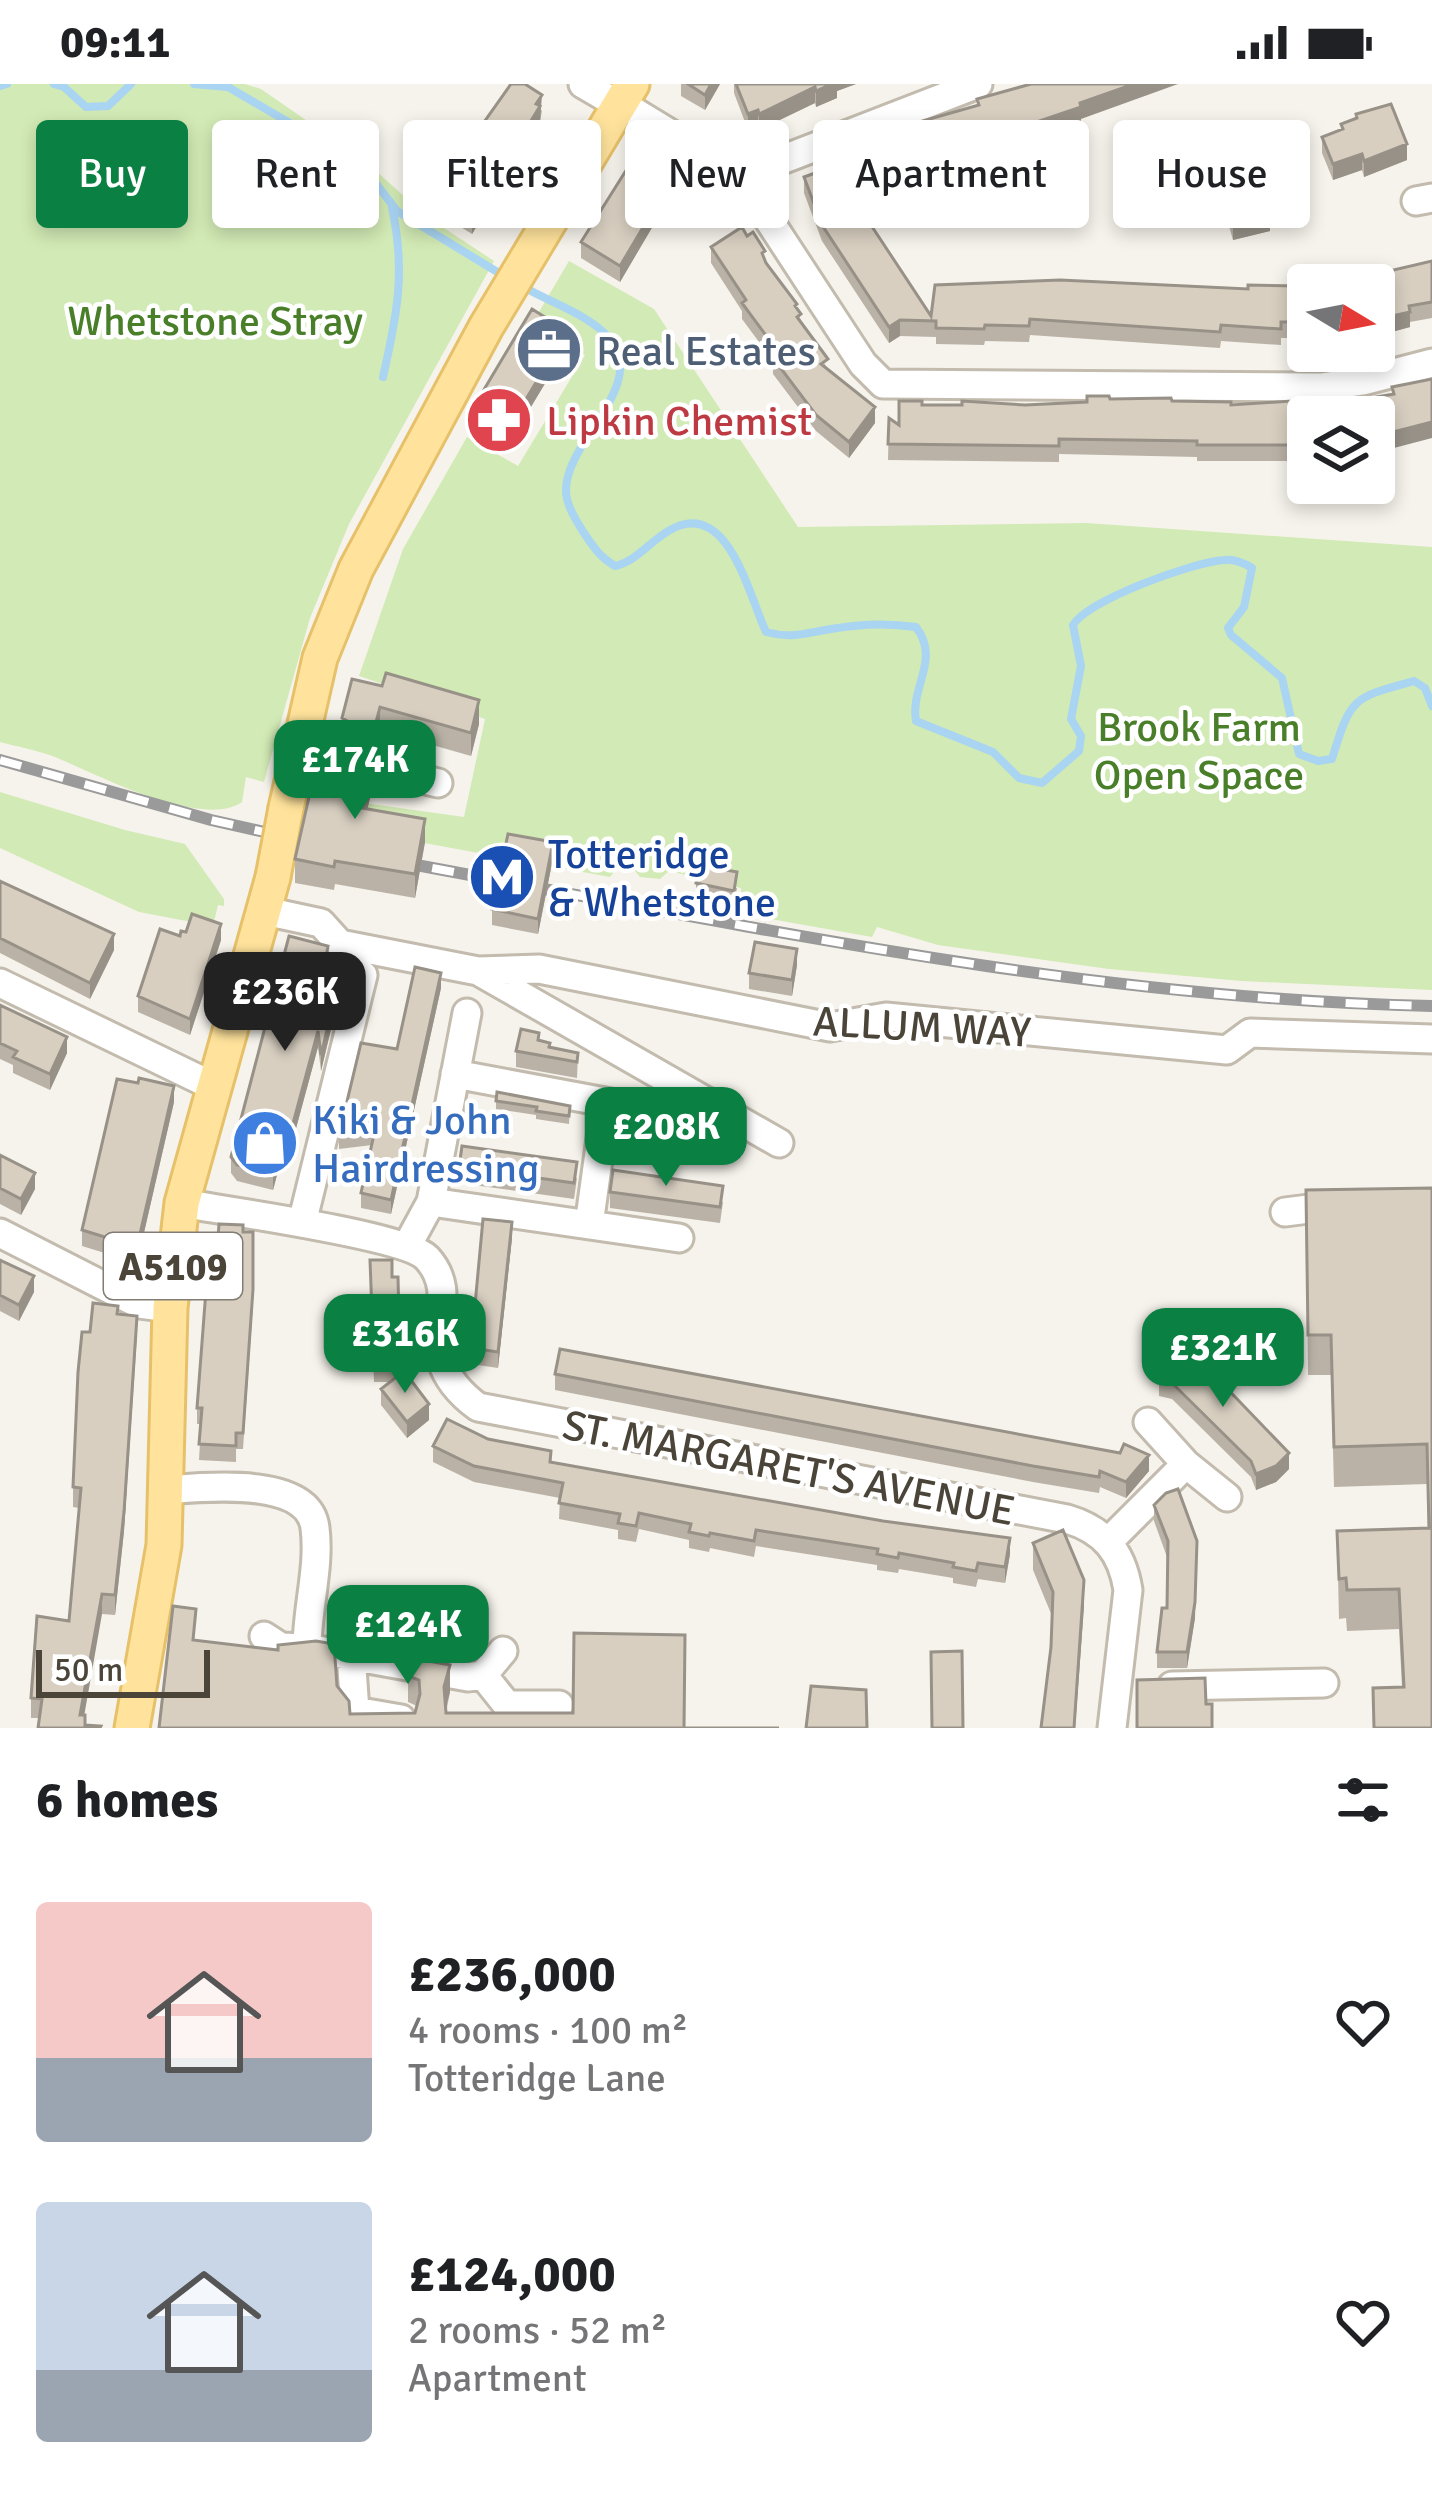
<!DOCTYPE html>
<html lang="en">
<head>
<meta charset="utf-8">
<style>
	:root { --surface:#fff; --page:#f6f6f6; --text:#202124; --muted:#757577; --accent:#0b8043 }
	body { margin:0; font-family:Signika,sans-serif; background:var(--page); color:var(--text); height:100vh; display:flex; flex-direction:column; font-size:45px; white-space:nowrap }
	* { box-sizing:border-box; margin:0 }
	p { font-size:39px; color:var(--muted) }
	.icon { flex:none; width:66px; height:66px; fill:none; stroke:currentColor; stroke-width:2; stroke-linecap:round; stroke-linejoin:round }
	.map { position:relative; height:1644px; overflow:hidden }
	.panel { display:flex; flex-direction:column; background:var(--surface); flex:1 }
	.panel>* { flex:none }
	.hud { position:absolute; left:36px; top:36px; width:1362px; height:108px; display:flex; gap:24px }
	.needle { width:78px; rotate:100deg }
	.controls { position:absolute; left:1287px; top:180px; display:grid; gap:24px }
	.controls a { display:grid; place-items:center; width:108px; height:108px; border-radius:12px; background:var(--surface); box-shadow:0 6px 18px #0003; font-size:60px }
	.scale { position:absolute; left:36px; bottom:30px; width:174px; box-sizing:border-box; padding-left:12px; border:6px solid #4b4439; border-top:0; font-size:33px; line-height:42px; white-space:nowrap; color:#4b4439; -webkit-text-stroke:9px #fff; paint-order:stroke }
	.price { position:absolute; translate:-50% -102px; padding:0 27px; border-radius:24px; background:var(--accent); color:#fff; font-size:39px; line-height:78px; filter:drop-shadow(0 3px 6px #0008) }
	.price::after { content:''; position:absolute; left:50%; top:72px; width:36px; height:27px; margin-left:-18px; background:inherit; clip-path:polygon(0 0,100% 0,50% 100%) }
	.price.selected { background:#222; color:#fff }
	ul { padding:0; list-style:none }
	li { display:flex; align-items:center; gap:36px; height:300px; padding:0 36px }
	li span { display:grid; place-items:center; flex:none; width:336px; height:240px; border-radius:12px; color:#555 }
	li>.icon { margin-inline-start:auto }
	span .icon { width:144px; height:144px; fill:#fffc; stroke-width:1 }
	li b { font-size:51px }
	h2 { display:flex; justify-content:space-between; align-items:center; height:144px; padding:0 36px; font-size:51px }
	.tag { padding:0 42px; border-radius:12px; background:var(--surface); box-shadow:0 6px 18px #0003; font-size:42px; line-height:108px }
	.tag.selected { background:var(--accent); color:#fff }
	.status { display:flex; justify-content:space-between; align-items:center; height:84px; padding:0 60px; background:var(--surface); direction:ltr }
	.status svg { height:33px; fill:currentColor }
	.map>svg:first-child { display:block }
	.green { fill:#d2eab5 }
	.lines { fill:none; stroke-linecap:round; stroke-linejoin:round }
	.stream { stroke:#a9d4f2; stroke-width:8 }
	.minor-casing { stroke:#c2bbae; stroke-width:33 }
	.major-casing { stroke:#e6c16a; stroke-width:39 }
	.minor { stroke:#fff; stroke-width:27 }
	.major { stroke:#ffe39c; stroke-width:33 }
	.rail-casing { stroke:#9a9a9a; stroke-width:12 }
	.rail { stroke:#fff; stroke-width:8; stroke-dasharray:22; stroke-linecap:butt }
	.major-bridge-casing { stroke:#e6c16a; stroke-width:39; stroke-linecap:butt }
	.major-bridge { stroke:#ffe39c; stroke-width:33 }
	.wall { fill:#bab2a6 }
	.shaded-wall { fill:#979187 }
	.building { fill:#d8cfc1; stroke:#979187; stroke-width:3 }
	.labels { text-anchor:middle; stroke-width:9; stroke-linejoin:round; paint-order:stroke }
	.shield { fill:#fff; stroke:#817c74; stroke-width:3 }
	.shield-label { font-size:39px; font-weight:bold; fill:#4b4439 }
	.park-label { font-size:42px; fill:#4a7f2a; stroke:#fff }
	.service-label { font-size:42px; fill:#4e5e75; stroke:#fff; text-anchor:start }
	.health-label { font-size:42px; fill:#be3a42; stroke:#fff; text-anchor:start }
	.transit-label { font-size:42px; fill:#164399; stroke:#fff; text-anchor:start }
	.street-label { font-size:42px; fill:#4b4439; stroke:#fff }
	.shop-label { font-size:42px; fill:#366cbe; stroke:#fff; text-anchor:start }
</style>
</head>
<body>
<div class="status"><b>09:11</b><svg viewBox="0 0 49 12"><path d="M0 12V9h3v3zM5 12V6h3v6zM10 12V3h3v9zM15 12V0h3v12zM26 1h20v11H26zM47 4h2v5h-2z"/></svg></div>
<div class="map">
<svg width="1432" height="1644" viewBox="0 0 1432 1644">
	<rect width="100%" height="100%" fill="#f6f3ec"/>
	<path class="green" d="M0,0H245L261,5L365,77L426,132L494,177L349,440L310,534L264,698L246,693L242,718C202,746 96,690 55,673C37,666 18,663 0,658Z
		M569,177L654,225L798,443L1086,439L1432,463V906L1241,897L1109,885L938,861L877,843L872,853L743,830L741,804L669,787L660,795L640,793L631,782L620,780L610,793L337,743L343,716L464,733L485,635L359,592L403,465L467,353L518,382L585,271L533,238Z
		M0,708L125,746L185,760L224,815V822L218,821L213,842L139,828L0,764Z"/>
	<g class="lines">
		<path class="stream" d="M54,0L64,3L86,23L108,22L131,0
			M194,0L228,3L307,49L355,72L397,127L504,192
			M0,2L7,0
			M522,202C549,218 590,231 610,255C649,302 565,357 566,407C566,421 577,438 584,449C594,464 600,473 615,482C637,477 650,457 670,446C728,413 749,512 766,548C791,555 806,549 831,545C858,540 889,539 916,543C941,576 910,602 916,637L993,668L1019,694L1042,699L1079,667L1081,652L1071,635L1081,582L1073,541C1088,516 1193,478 1224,476C1235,475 1244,479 1252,484L1244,523L1228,544L1231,551L1282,594L1299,670L1318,677L1332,675C1351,613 1352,614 1414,597L1425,604L1432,622
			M383,293C397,231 406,188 392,124"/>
		<defs>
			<path id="minor" d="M583,0L619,21
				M620,19L740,92L863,280L883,300L1321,303L1363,297L1432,279
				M740,92L978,0
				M1416,117L1432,114
				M298,666L338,675
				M371,683L438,699
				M265,827L321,839L340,860L478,887L539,885L830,943L886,933L1227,966L1250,949L1432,955
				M478,887L779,1059
				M0,899L215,1003
				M455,990L712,1038
				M431,1118L679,1154
				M182,1119C224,1127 405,1151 427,1174C469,1220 402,1267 478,1323L1067,1435C1104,1446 1122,1468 1128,1506L1112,1644
				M1285,1128L1340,1121
				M302,1139L363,891L343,887
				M589,1141L606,1018
				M0,1149L139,1220L170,1224
				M407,1162L431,1118L467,929
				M1148,1338L1186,1380L1227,1413
				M167,1406C205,1403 309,1392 315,1444C320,1483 307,1524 307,1564L468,1593L483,1591L503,1567
				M1108,1458L1186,1380
				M264,1552L281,1563L307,1564
				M351,1570L355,1627L401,1635
				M483,1591L507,1621H559
				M1172,1602L1324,1599"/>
			<path id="major" d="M286,724L320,574L356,485L486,243L632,0
				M132,1644L164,1461L170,1224L182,1119L273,793"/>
		</defs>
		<use href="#minor" class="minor-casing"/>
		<use href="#major" class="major-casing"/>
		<use href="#minor" class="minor"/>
		<use href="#major" class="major"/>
		<defs>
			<path id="rail" d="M0,676L211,736L331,763
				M389,776C734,839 1081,915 1432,922"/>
		</defs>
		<use href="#rail" class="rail-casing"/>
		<use href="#rail" class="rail"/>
		<defs>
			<path id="major-bridge" d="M273,793L286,724"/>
		</defs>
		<use href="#major-bridge" class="major-bridge-casing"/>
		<use href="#major-bridge" class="major-bridge"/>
	</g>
	<path class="wall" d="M681,0H720L705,26L681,12Z
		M734,0H856L837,7V14L816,23L815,19L759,46L758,42L748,46L734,9Z
		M977,15L1081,35V39L1022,59L965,81V84L923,99L912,63V47L919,45V38L977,22Z
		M542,26L540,38L472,150L430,124V108L472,55Z
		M1356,30L1407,76L1364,93L1362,86L1333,96L1322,69V53L1341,46V40L1356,34Z
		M1212,75L1270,147L1233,156L1229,142L1225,143L1220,126L1217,127L1212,91Z
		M667,93L655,112L660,130L620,198L581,174V158Z
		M804,93L856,138L931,232L1351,196L1432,177V234L1410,238V243L1388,249L1387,245L1374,248V201H1308V254H1281V261L1221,257L1220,264L1030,251L1029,258L985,257L984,261L936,260V253L900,252L889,259L822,157L804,109Z
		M747,152L797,226L801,237L828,286L875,339L849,374L816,347L773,290V277L742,235V227L711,179V163Z
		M567,263L511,356L476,335V319Z
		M1432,295L1375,369L1374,373V333H1308V377H1197V373L1059,370V378L888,376L889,334L899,341L922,321H1025L1110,315L1231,321H1291L1302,326L1392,310V303Z
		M352,595L479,640L471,672L380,646L375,666H365L359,672L373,702L367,725L425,758L415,814L335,800L334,806L295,799V775L328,693L350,662L342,658V634Z
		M553,774L538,850L492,841V825Z
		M0,797L114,866L90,915L0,869Z
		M696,799L737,804L734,823L696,815Z
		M180,852L221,856L190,951L138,928V912Z
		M328,878L325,897L338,916L321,987L318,963L288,1074L282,1072L273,1106L237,1097L231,1089V1073Z
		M797,881L792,912L749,905V889Z
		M441,904L391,1130L361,1124V1109L372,1061L339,1065V1051Z
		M0,921L67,969L50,1006L13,989V981L0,975Z
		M550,963L578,969L577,994L516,983V967Z
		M496,1017L570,1022L569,1040L536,1035V1031L496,1025Z
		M174,1018L137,1179L82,1162V1146Z
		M0,1071L35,1105L21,1131L0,1120Z
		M459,1083L577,1094L574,1115L459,1099Z
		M1432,1104V1644H1373V1604L1402,1603L1399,1545L1347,1547L1346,1534L1339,1535L1337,1447L1428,1444L1427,1400L1334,1403L1331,1291H1308L1306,1106Z
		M610,1108L723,1118L720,1139L610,1124Z
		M243,1148L253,1221L243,1365H236V1378L199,1376L201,1340H197V1324L216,1181Z
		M512,1154L498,1284L471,1280V1264Z
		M0,1176L34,1208L19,1237L0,1227Z
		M370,1176L392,1193H398L400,1290L429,1336L407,1354L381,1321V1305L391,1298H374Z
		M118,1230L137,1251L124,1447L115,1531L102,1530L40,1634H31V1614L69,1537L79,1424L73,1423V1403L90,1248Z
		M1163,1278L1289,1385L1276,1398L1256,1406L1251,1393L1172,1315L1159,1312V1296Z
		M555,1290L1149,1387L1126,1414L1100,1403L1099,1409L1033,1398L555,1306Z
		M488,1355L551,1378L1010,1470L1005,1499L978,1495L976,1503L953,1499V1494L899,1485L898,1489L877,1486V1481L756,1462L754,1473L710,1464L709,1468L689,1464V1456L639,1445L636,1458L618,1455V1446L559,1435L560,1414L474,1398L433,1378V1362Z
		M1154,1421L1195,1534L1187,1584H1157V1568L1167,1524V1473L1154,1437Z
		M1033,1459L1084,1523L1051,1563L1052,1532L1033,1486Z
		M196,1556L337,1602L350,1630L415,1629L417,1622L408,1618V1592L450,1608L446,1629L685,1644H159Z"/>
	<path class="shaded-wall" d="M711,0H720L705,26V11Z
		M832,0H856L837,7V14L816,23V7Z
		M1134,0H1178L1081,35V39L1022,59L965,81V84L923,99V83L1080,19Z
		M815,3V19L759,46V30Z
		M542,11L540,38L472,150V134Z
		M758,26V42L748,46V30Z
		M1407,60V76L1364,93V77Z
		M1362,70V86L1333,96V80Z
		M667,77V93L648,123V107Z
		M1220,110V126L1217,127V111Z
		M660,115V130L620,198V182Z
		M1229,126V142L1225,143V127Z
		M1270,131V147L1233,156V140Z
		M1410,228V243L1388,249V233Z
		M900,236V252L889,259V243Z
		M567,247V263L511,356V340Z
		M875,323V339L849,374V358Z
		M1432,338V354L1375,369L1374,353Z
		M479,616V640L471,672V649Z
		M380,623V646L375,666V642Z
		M365,643V666L356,675V651Z
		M373,678V702L362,747V724Z
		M425,735V758L415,814V790Z
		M553,758V774L538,850V835Z
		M221,840V856L190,951V935Z
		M114,850V866L90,915V899Z
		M797,865V881L792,912V896Z
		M441,889V904L391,1130V1116Z
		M338,900V916L321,987V971Z
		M318,947V963L288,1074V1058Z
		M67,953V969L50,1006V990Z
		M174,1002V1018L137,1179V1163Z
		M282,1056V1072L273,1106V1090Z
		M35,1089V1105L21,1131V1115Z
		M512,1138V1154L498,1284V1268Z
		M34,1192V1208L19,1237V1221Z
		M137,1232L124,1447L115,1531V1511Z
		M429,1320V1336L407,1354V1338Z
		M1289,1369V1385L1276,1398L1256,1406V1390Z
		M1149,1371V1387L1126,1414V1398Z
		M1010,1454V1470L1005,1499V1483Z
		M1197,1457L1195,1534L1187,1584V1568Z
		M1084,1496V1523L1075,1644H1074Z
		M102,1510V1530L82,1644L80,1631Z
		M450,1581V1608L444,1630V1603Z"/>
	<path class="building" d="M511,0H525L542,11L536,20L540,22L472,134L430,108L466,52L472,55Z
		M688,0H711L705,11Z
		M736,0H832L816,7L815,3L759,30L758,26L748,30Z
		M1031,0H1134L1080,19L1081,23L1022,43L964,65L965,68L923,83L912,47L921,44L919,38L979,21L977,15Z
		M1391,20L1407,60L1364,77L1362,70L1333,80L1322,53L1343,45L1341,40L1357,34L1356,30Z
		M642,61L667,77L648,107L660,115L620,182L581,158Z
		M1248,65L1251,76L1256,74L1270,131L1233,140L1229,126L1225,127L1220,110L1217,111L1212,75Z
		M835,82L856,138L865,132L931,232L935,201L1060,196L1248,205V201L1299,202L1350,193L1351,196L1432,177V218L1409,222L1410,228L1388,233L1387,229L1374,232V201H1308V238H1281V245L1221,241L1220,248L1030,235L1029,242L985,241L984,245L936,244V237L900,236L889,243L822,141L804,93Z
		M742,143L747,152L753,148L765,167L762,169L766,179L797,220L795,222L801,230L797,233L828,275L821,280L875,323L849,358L816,331L773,274L779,269L742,219L746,216L711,163Z
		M532,225L567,247L511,340L476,319Z
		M1432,295V338L1374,353V357V333H1308V361H1197V357L1059,355V362L888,360L889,334L899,341V317H922V321H962V317L1025,321L1087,318V312H1109L1110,315L1171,314L1172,317L1231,318V321L1291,317V321H1302V326L1394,310L1392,303Z
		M386,589L479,616L471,649L380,623L375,642L365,643L356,651L351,639L342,634L352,595L382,602Z
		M353,660L358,671L373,678L362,724L425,735L415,790L335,777L334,783L295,775L314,691L328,693L334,669L344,668Z
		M508,750L553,758L538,835L492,825Z
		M699,781L737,788L734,807L696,799Z
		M0,797L114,850L90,899L0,854Z
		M192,830L221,840L190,935L138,912L160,845L180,852L181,847L186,848Z
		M289,852L328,862L322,896L338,900L321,971L318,947L288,1058L282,1056L273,1090L237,1081L231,1073Z
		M755,858L797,865L792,896L749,889Z
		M415,883L441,889L391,1116L361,1109L375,1046L339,1051L361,959L397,965Z
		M0,921L67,953L50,990L13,973L17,967L0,959Z
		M521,945L539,949L538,956L550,959L549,963L578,969L577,978L516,967Z
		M139,994L174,1002L137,1163L82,1146L117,995L138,999Z
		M497,1008L570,1022L569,1032L536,1027L537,1023L496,1017Z
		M462,1062L577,1078L574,1099L459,1083Z
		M0,1071L35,1089L21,1115L0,1104Z
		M613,1086L723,1102L720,1123L610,1108Z
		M1432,1104V1644H1374L1373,1604L1404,1603L1399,1505L1347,1506L1346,1494L1339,1495L1337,1447L1429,1444L1427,1360L1334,1363L1331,1251H1308L1306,1106Z
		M483,1135L512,1138L498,1268L471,1264Z
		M219,1140L243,1141V1148H253V1205L243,1349H236V1362L199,1360L202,1324H197L208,1180L216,1181Z
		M0,1176L34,1192L19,1221L0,1211Z
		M370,1176H392V1193H398L400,1282H374Z
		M93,1219L118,1222L117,1230L137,1232L124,1428L115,1511L102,1510L80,1631H85V1641L101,1642L100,1644H38L42,1615L31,1614L37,1532L69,1537L81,1404L73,1403L78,1288L82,1248H90Z
		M1178,1262L1216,1293L1289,1369L1276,1382L1256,1390L1251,1377L1172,1299L1159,1296L1163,1278Z
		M560,1265L1120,1369L1124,1360L1149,1371L1126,1398L1100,1387L1099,1393L1033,1382L555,1290Z
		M404,1287L429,1320L407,1338L381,1305Z
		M447,1335L488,1355L551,1367L550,1378L883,1437L1010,1454L1005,1483L978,1479L976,1487L953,1483L954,1479L899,1469L898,1474L877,1470L878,1465L756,1446L754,1457L710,1449L709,1452L689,1448L691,1440L639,1429L636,1442L618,1439L620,1430L559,1419L563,1399L474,1382L433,1362Z
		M1178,1405L1197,1457L1195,1518L1187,1568H1157L1162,1524H1167L1168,1457L1154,1421L1166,1409Z
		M1063,1446L1084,1496L1074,1644H1041L1051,1563L1053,1508L1033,1459Z
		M173,1522L196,1525L193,1556L278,1566V1561L316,1557L334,1560L337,1602L349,1617L350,1630L415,1629L420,1610L419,1596L408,1592L412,1574L450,1581L444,1603L446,1629H573L574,1549L685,1551L684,1644H779H159Z
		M962,1567L963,1644H932L931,1568Z
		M1205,1594L1206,1620H1212V1644H1137V1596Z
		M811,1602L866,1606L867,1644H806Z"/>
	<defs>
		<symbol id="office-disc" viewBox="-11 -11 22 22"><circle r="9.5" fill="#5c6f8a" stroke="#fff"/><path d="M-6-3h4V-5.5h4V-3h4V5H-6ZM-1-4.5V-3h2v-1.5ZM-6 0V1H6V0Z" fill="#fff"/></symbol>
		<symbol id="pharmacy-disc" viewBox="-11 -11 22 22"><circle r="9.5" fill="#e0444e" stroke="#fff"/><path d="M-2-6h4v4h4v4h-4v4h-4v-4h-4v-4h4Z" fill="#fff"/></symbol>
		<symbol id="metro-disc" viewBox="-11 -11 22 22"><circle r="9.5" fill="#1a4fb4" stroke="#fff"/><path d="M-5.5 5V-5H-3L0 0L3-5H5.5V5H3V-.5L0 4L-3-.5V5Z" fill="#fff"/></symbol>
		<symbol id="shop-disc" viewBox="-11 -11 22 22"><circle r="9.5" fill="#3f7fe0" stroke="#fff"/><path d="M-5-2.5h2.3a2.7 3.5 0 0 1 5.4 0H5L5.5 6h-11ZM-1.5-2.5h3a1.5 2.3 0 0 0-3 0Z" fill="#fff"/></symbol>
	</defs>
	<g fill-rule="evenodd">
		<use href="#office-disc" x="511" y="228" width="76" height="76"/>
		<use href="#pharmacy-disc" x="461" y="298" width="76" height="76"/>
		<use href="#metro-disc" x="464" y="755" width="76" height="76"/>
		<use href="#shop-disc" x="227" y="1021" width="76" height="76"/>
	</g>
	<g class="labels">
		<rect class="shield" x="104" y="1149" width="138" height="66" rx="9"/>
		<g class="shield-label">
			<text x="173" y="1196">A5109</text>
		</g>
		<g class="park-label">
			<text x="215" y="251">Whetstone Stray</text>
			<text x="1199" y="657">Brook Farm<tspan x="1199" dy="48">Open Space</tspan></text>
		</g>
		<g class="service-label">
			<text x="596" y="281">Real Estates</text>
		</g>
		<g class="health-label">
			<text x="546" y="351">Lipkin Chemist</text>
		</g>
		<g class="transit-label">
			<text x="548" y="784">Totteridge<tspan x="548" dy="48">&amp; Whetstone</tspan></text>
		</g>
		<g class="street-label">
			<text transform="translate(922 942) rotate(3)" y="15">ALLUM WAY</text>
			<text transform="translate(789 1383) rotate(11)" y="15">ST. MARGARET'S AVENUE</text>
		</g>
		<g class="shop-label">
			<text x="312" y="1050">Kiki &amp; John<tspan x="312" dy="48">Hairdressing</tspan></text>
		</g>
	</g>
</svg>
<div class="controls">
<a><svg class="needle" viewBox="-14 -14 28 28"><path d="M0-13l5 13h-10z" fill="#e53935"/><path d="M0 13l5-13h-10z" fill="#757577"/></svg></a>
<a><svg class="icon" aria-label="layers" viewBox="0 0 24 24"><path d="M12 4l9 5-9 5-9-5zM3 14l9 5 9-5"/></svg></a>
</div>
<div class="scale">50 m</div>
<b class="price" style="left:355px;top:738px">£174K</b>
<b class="price selected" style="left:285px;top:970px">£236K</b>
<b class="price" style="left:666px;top:1105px">£208K</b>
<b class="price" style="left:405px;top:1312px">£316K</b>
<b class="price" style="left:1223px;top:1326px">£321K</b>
<b class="price" style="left:408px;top:1603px">£124K</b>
<div class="hud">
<a class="tag selected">Buy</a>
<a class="tag">Rent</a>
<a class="tag">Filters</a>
<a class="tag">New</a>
<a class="tag">Apartment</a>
<a class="tag">House</a>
</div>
</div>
<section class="panel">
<h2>6 homes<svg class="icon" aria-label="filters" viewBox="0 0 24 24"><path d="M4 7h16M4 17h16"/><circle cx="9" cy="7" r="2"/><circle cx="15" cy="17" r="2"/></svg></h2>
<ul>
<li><span style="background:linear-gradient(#f6c9c9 65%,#9aa5b1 0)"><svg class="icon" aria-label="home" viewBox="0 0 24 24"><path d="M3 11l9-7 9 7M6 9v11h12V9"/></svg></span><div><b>£236,000</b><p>4 rooms · 100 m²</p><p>Totteridge Lane</p></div><svg class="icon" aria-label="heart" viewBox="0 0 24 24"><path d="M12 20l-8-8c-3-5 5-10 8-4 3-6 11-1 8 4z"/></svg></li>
<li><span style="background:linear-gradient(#c9d6e8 70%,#9aa5b1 0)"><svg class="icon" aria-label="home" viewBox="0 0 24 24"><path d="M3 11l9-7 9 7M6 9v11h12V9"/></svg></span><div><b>£124,000</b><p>2 rooms · 52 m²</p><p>Apartment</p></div><svg class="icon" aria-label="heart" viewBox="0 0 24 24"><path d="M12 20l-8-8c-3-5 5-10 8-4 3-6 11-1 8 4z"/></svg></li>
</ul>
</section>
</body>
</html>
